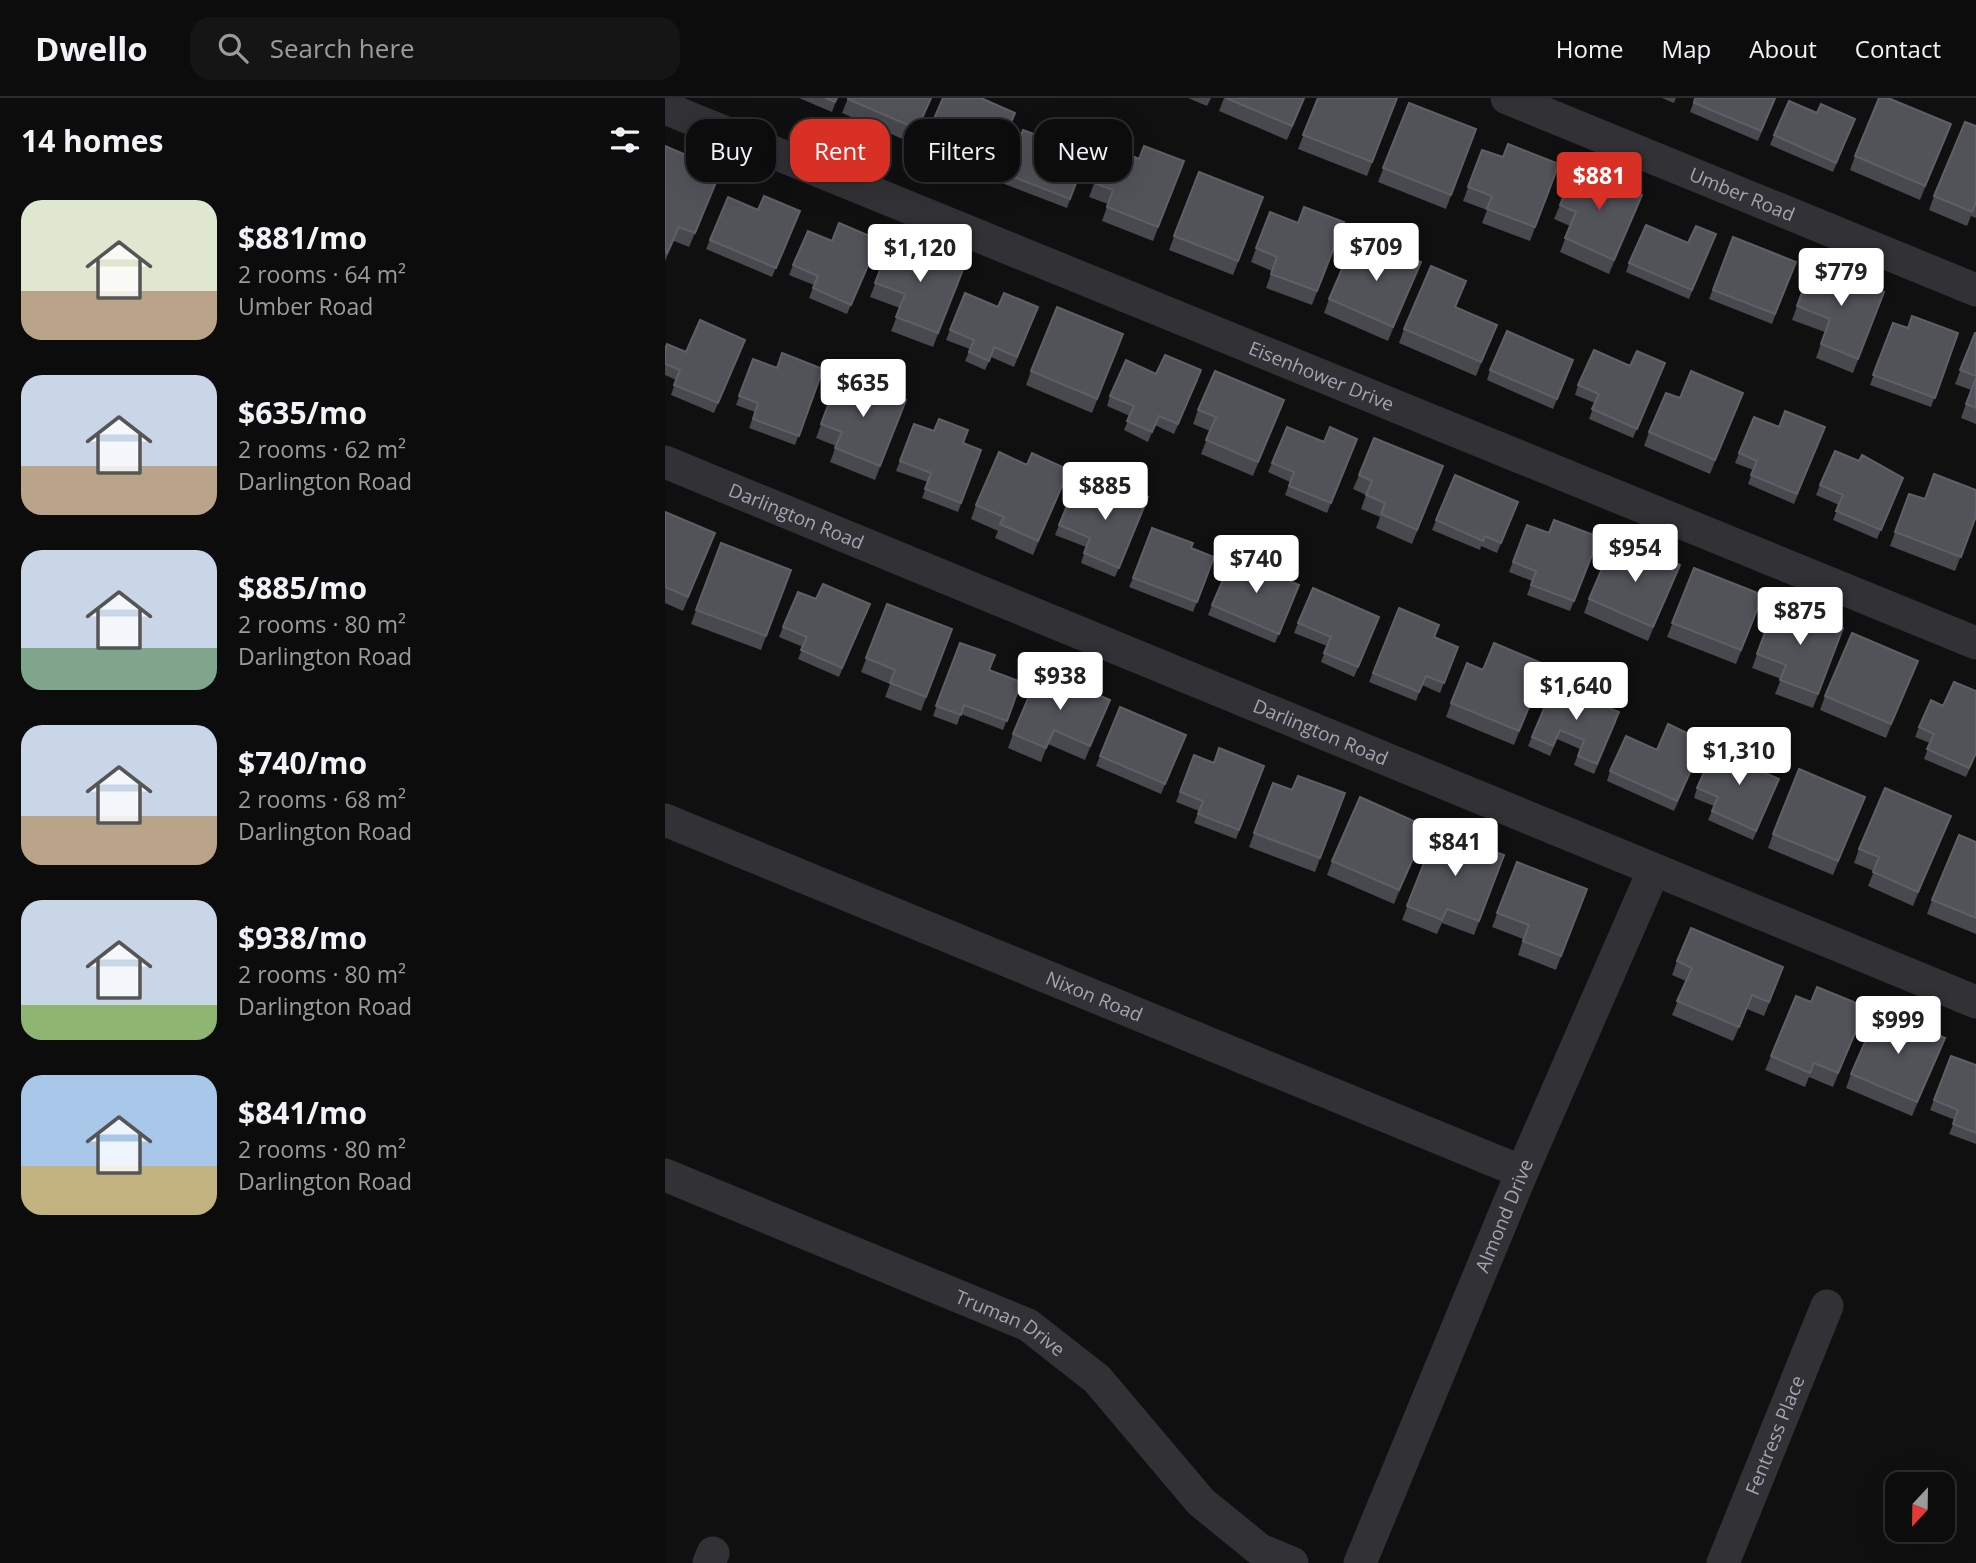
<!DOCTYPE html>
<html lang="en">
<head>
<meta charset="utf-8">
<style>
	:root { --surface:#0c0c0d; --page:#151516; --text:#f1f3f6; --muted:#9a9b9d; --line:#2c2c2e; --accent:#d93025 }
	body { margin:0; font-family:"Open Sans",sans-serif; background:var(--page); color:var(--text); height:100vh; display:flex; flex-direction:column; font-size:26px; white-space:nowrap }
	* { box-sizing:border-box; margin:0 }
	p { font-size:23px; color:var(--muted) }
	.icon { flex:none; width:38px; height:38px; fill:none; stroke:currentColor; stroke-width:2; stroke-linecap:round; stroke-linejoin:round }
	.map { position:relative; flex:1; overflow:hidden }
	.drawer { display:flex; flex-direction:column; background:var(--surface); width:665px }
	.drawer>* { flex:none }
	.hud { position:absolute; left:21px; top:21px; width:665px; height:63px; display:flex; gap:14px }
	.needle { width:46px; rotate:202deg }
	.tools { position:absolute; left:1220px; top:1374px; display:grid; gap:14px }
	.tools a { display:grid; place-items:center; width:70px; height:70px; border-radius:14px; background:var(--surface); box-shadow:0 7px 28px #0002,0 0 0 2px var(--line); font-size:35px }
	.price { position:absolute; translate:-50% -60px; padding:0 16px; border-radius:7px; background:#fff; color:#222; font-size:23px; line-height:46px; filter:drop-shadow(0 2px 4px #0008) }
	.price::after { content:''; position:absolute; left:50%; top:42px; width:21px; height:16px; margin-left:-10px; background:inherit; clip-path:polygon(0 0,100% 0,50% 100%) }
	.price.current { background:var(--accent); color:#fff }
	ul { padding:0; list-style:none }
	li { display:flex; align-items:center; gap:21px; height:175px; padding:0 21px }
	li span { display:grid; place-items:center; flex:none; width:196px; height:140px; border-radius:21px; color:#555 }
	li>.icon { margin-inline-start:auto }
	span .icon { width:84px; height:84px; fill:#fffc; stroke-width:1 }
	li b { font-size:30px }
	h2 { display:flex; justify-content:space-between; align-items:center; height:84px; padding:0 21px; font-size:30px }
	.chip { padding:0 24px; border-radius:21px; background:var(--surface); box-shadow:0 7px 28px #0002,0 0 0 2px var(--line); font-size:24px; line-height:63px }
	.chip.current { background:var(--accent); color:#fff }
	header { display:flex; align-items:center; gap:42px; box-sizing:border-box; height:98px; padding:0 35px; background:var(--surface); border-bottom:2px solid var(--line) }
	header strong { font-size:33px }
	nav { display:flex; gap:38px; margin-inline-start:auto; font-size:24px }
	.search { width:490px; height:63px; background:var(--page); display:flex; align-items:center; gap:18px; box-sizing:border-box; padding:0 24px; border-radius:21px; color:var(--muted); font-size:26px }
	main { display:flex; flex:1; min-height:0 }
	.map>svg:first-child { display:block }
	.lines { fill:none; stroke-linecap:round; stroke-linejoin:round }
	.minor { stroke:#313136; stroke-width:33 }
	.wall { fill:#48494e }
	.shaded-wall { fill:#2d2e31 }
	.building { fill:#515359; stroke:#5e6067; stroke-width:2 }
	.labels { text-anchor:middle; stroke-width:6; stroke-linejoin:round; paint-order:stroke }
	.street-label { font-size:19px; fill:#a2a5b1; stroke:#0b0b0c }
</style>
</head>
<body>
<header>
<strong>Dwello</strong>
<div class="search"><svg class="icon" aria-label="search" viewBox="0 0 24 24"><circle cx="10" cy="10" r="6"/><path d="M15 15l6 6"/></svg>Search here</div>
<nav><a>Home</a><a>Map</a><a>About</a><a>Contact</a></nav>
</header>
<main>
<section class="drawer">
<h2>14 homes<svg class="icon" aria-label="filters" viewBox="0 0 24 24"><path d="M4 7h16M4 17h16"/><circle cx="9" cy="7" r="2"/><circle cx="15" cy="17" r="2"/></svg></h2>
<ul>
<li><span style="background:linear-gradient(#dfe7d0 65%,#b9a48a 0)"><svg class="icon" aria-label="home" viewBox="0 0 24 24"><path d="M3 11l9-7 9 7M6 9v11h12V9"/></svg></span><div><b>$881/mo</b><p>2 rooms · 64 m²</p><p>Umber Road</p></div></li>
<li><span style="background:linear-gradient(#c9d6e8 65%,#b9a48a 0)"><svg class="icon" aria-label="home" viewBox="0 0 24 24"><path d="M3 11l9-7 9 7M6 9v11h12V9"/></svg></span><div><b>$635/mo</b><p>2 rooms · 62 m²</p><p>Darlington Road</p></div></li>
<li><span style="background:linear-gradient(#c9d6e8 70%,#7fa58c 0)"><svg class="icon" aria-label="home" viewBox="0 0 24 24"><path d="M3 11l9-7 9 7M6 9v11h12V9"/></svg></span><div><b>$885/mo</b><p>2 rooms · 80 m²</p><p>Darlington Road</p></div></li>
<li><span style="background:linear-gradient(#c9d6e8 65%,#b9a48a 0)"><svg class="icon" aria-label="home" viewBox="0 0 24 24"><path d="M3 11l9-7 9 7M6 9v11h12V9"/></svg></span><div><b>$740/mo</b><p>2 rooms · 68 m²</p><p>Darlington Road</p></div></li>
<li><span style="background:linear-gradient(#c9d6e8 75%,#8fb573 0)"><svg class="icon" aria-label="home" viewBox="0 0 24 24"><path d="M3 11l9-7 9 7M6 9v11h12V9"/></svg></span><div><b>$938/mo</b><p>2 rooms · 80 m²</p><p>Darlington Road</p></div></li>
<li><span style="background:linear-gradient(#a9c7e8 65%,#c2b280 0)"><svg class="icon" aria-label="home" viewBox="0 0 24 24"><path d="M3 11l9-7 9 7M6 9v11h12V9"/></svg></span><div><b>$841/mo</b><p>2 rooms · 80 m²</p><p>Darlington Road</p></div></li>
</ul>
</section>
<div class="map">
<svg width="1311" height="1465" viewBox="0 0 1311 1465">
	<rect width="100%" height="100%" fill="#101011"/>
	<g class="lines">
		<g class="minor">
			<path id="s1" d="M842,0L1311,192"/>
			<path id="s2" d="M0,10L1311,545"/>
			<path id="s3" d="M0,364L1311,904"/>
			<path id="s4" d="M0,722L857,1074"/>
			<path id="s5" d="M0,1077L363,1227L432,1281L536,1404L595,1452L627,1465"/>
			<path d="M44,1465L48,1455"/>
			<path id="s6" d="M695,1465L857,1074L988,774"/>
			<path id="s7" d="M1058,1465L1162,1208"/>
		</g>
	</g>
	<path class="wall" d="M134,0H172L167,14Z
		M183,0H267L247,45L177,15Z
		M278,0H319L318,2L345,29L323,79L257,51Z
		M523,0H546L542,8Z
		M559,0H640L622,42L554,13Z
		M653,0H732L702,78L633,51Z
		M997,0H1011L1009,5Z
		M1030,0H1111L1093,43L1025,14Z
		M744,5L811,31L781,111L713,84Z
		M1190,21L1168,74L1105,47L1109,37Z
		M1311,28V120L1306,118L1302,128L1264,112L1269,98Z
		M358,32L422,56L402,110L337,85Z
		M1281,40L1255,102L1185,72L1190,58Z
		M0,48L51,86L24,149L9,143L0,163Z
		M443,48L474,61L519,63L488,143L437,123L443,106L424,99Z
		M817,52L838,59L894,66L865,143L817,125L822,112L798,103Z
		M534,74L593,113L568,177L504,152Z
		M895,107L972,111L944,176L895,154L905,128L889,121Z
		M93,112L131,122L107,179L41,151L45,142Z
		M605,114L633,125L679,124L647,207L601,190L607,173L586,164Z
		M1051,136L1024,201L961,174L964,165Z
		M1068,139L1131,164L1107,226L1044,201Z
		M227,142L299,169L268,249L226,233L235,210L205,199Z
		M167,143L210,152L182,216L144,200L149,187L124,177L128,167Z
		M756,164L723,243L659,215L664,201L690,168Z
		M1148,165L1219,194L1188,275L1151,260L1160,234L1127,222Z
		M801,183L790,209L832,227L811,278L734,245L739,231Z
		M333,209H373L349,269L326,259L320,272L300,263L305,251L281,242L285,232Z
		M1228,225L1243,230L1293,235L1266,309L1205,287Z
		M1310,235H1311V326L1296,320L1306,292L1290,286Z
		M458,236L427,315L361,287L366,273Z
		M0,251L21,254L76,251L49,315L6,297L11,282L0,277Z
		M88,261L112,270L158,271L130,347L84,330L90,314L71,307Z
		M908,262L888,311L822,282L825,272Z
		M1000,265L968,340L924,321L930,305L910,297L913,287L965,268Z
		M175,276L241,302L210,382L165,364L171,348L151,340Z
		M491,276L533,282L509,336L490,327L483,344L459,332L465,318L442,308L445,298Z
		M1078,295L1045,376L979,348L984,334L1015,300Z
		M619,302L588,378L536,356L545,333L528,326L533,312Z
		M249,326L316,352L293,414L257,400L263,384L231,373Z
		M1114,329H1160L1129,406L1083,386L1088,372L1070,365L1074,355Z
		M692,341L662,415L620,397L625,384L603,374L607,365L659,344Z
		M1194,363L1238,380L1212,441L1168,422L1174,407L1151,397L1155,387Z
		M362,367L404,372L368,457L330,440L333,433L306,421L311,407Z
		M694,377L773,382L747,446L711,430L715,419L696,411L701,397L688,391Z
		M1244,396L1311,419L1290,473L1225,448Z
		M853,404L832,455L816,448L815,452L767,432L771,422Z
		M445,406L480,409L450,479L416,465L421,449L390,437L394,427Z
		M0,414L50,435L18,513L0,505Z
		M862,427L884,435L934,439L905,513L862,497L867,483L844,474Z
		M56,445L126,472L96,552L26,526Z
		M526,450L549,459L528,514L464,489L468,480Z
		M961,462L1015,467L983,543L919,515L924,501Z
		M1029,470L1093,511L1071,566L1002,539Z
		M634,487L610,545L543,517L547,507Z
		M151,501L205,506L174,579L133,561L138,549L114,539L118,529Z
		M1111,505L1178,530L1148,610L1110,596L1116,581L1087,570Z
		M222,506L287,531L256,613L220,599L225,586L196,574Z
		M734,510L769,539L793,549L775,595L757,587L751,603L704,584Z
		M633,525L711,528L689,579L656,564L662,548L629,535Z
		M295,545L324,572L356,584L338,632L296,616L292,627L268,618Z
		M1253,563L1221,640L1155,612L1160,598Z
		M876,581L849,647L781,619L786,605Z
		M889,587L951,624L929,676L909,667L915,651L892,641L885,658L863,648Z
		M445,602L420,662L383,646L376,664L343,650L348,636Z
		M1254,629L1311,657L1301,679L1259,661L1265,645L1250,639Z
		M521,637L496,696L431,668L435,658Z
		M992,652H1036L1009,713L942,683L945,673Z
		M529,657L549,665L599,668L571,741L529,725L534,713L511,704Z
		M1093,672L1110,691L1088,742L1043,722L1049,708L1029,700L1032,690Z
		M608,685L627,692L680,695L650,774L584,749Z
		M1200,699L1168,777L1103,750L1108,736Z
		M762,729L729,806L662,777L667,763Z
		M772,732L839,757L809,837L777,825L772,836L737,822Z
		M1280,732L1248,808L1203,788L1209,773L1189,765L1194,751Z
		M1311,744V836L1262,816L1267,802Z
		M852,764L922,791L891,872L853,857L858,841L827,829Z
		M1012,863L1113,883L1099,918L1082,911L1068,943L1007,917L1021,883L1007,877Z
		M1146,904L1196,923L1168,989L1144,979L1140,989L1100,972L1106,958Z
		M1275,954L1247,1018L1181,990L1186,976Z
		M1286,958L1311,967V1046L1284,1036L1290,1022L1265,1012Z"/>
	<path class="shaded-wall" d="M266,0H267L247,45L252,31Z
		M350,15L345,29L323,79L329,65Z
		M1286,26L1281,40L1255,102L1260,88Z
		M977,97L972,111L944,176L949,162Z
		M756,164L751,178L723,243L728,229Z
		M832,227L827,241L811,278L816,264Z
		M1078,295L1073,309L1045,376L1050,362Z
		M619,302L614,316L588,378L593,364Z
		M404,372L399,386L368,457L373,443Z
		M1015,467L1010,481L983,543L988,529Z
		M1253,563L1248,577L1221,640L1226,626Z
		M881,567L876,581L849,647L854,633Z
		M445,602L440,616L420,662L425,648Z
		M1286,718L1280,732L1248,808L1253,794Z
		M762,729L757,743L729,806L734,792Z
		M1201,909L1196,923L1168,989L1173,975Z
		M1280,940L1275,954L1247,1018L1252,1004Z"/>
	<path class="building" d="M160,0H172L170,4Z
		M183,0H266L252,31L183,1Z
		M278,0H318V1L350,15L329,65L262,37Z
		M561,0H639L627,28Z
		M653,0H732L707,64L638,37Z
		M1030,0H1110L1096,33L1029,5Z
		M1214,0H1223L1286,26L1260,88L1190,58Z
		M1124,3L1152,15L1156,6L1190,21L1171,65L1109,37Z
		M744,5L811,31L786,97L718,70Z
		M1300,24L1311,28V104L1307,114L1269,98Z
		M358,32L422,56L405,101L341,76Z
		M843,46L894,66L870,129L822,111L827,98L803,89L817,52L838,59Z
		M0,48L56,72L30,135L14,129L2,155L0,154Z
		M443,48L474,61L479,48L519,63L493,129L442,109L448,92L429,85Z
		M911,69L977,97L949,162L900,140L911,114L895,107Z
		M534,74L598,99L573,163L509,138Z
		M99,98L135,113L111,170L45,142L63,99L93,112Z
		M639,109L679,124L652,193L606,176L612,159L591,150L605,114L633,125Z
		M174,125L214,142L186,207L148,190L153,178L128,167L143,133L167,143Z
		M981,127L1023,145L1031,128L1051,136L1027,192L964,165Z
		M1068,139L1131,164L1110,216L1048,192Z
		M702,140L756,164L728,229L664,201L680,164L690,168Z
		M227,142L299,169L273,235L231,219L240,196L210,185Z
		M1148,165L1219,194L1193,261L1156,246L1165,221L1132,208Z
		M766,168L801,183L790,209L832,227L816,264L739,231Z
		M300,195L333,209L339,195L373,209L352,259L329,249L324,263L304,254L309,242L285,232Z
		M392,209L458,236L432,301L366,273Z
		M1247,218L1293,235L1270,300L1208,277L1228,225L1243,230Z
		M35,222L80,242L53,305L9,287L15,272L0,266V251L2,246L21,254Z
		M842,233L908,262L892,301L825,272Z
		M1310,235H1311V278L1295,272Z
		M929,252L965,268L972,253L1000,265L972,331L927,311L934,296L913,287Z
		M117,255L158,271L134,338L88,321L93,305L74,298L88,261L112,270Z
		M500,257L536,272L513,326L494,318L487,334L462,323L469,308L445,298L461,262L491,276Z
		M550,273L619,302L593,364L541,342L551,319L533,312Z
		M1026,273L1078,295L1050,362L984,334L1001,295L1015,300Z
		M175,276L241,302L215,368L170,350L177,334L156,326Z
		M1311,280V310L1301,306Z
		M1120,313L1160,329L1132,396L1086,377L1092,363L1074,355L1089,319L1114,329Z
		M274,321L303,332L298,345L316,352L296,405L260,391L266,375L235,363L249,326L269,333Z
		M622,329L659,344L665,329L692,341L666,405L624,388L629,374L607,365Z
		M709,340L778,368L752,432L716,416L720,405L701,397L707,383L694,377Z
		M1170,353L1194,363L1197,357L1238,380L1216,432L1171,413L1178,397L1155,387Z
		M334,354L362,367L367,355L404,372L373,443L335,426L339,419L311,407Z
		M1269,376L1311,392V418L1296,459L1230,434L1244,396L1260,401Z
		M790,377L853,404L836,445L820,438L818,443L771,422Z
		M453,387L483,399L454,470L419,455L425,440L394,427L409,391L445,406Z
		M0,414L50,435L23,499L0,489Z
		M889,422L934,439L909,503L866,487L871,473L848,464L862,427L884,435Z
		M487,430L528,445L526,450L549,459L532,504L468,480Z
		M56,445L126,472L101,538L31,512Z
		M968,446L1015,467L988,529L924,501L944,454L961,462Z
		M568,459L634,487L614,536L547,507Z
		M1029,470L1098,497L1076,552L1007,525Z
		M158,486L205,506L177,570L136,552L142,539L118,529L133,494L151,501Z
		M648,490L714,519L693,569L659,555L666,539L633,525Z
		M1111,505L1178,530L1153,596L1115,582L1121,567L1092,556Z
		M222,506L287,531L261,599L225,585L230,572L201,560Z
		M734,510L774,527L769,539L793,549L779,585L761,578L754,594L708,575Z
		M1187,535L1253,563L1226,626L1160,598Z
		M295,545L330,557L324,572L356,584L342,623L299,607L296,617L271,608Z
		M829,545L881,567L854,633L786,605L802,565L818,572Z
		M375,572L445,602L425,648L389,632L381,650L348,636Z
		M1289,584L1311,593V655L1304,670L1262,651L1269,636L1254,629L1266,602L1278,608Z
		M889,587L954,614L932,666L913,658L919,642L895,632L888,648L867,639Z
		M455,609L521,637L500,686L435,658Z
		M1003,626L1039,643L1012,703L945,673L961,638L992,652Z
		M1080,649L1099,657L1093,672L1114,681L1091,733L1047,713L1053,699L1032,690L1048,654L1073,665Z
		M554,650L599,668L574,732L533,716L538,703L515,694L529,657L549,665Z
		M1134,671L1200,699L1173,763L1108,736Z
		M633,678L680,695L655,760L589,735L608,685L627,692Z
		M1220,690L1286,718L1253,794L1208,774L1214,759L1194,751Z
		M695,699L762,729L734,792L667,763Z
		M772,732L839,757L814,823L782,811L777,822L742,808Z
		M1294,737L1311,744V820L1267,802Z
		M852,764L922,791L896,858L858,843L864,827L832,815Z
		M1026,830L1118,869L1104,904L1087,897L1074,929L1012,903L1027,870L1012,863Z
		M1152,889L1201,909L1173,975L1149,965L1145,975L1106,958L1131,898L1146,904Z
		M1214,912L1280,940L1252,1004L1186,976Z
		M1286,958L1311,967V1035L1288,1026L1293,1012L1269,1002Z"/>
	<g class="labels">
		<g class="street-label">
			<text dy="7" stroke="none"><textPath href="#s1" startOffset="254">Umber Road</textPath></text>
			<text dy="7" stroke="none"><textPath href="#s2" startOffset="709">Eisenhower Drive</textPath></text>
			<text dy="7" stroke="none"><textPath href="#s3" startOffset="142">Darlington Road</textPath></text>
			<text dy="7" stroke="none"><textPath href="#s3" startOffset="709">Darlington Road</textPath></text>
			<text dy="7" stroke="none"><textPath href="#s4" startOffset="464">Nixon Road</textPath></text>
			<text dy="7" stroke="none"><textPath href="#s6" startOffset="376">Almond Drive</textPath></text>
			<text dy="7" stroke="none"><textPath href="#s5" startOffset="376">Truman Drive</textPath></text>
			<text dy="7" stroke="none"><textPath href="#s7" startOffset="138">Fentress Place</textPath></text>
		</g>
	</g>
</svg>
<div class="tools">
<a><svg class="needle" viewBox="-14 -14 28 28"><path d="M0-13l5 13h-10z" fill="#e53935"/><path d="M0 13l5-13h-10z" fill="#9a9b9d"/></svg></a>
</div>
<b class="price current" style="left:934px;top:114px">$881</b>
<b class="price" style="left:711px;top:185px">$709</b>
<b class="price" style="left:255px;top:186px">$1,120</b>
<b class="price" style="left:1176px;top:210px">$779</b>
<b class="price" style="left:198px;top:321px">$635</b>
<b class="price" style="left:440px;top:424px">$885</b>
<b class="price" style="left:970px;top:486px">$954</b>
<b class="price" style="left:591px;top:497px">$740</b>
<b class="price" style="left:1135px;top:549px">$875</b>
<b class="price" style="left:395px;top:614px">$938</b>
<b class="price" style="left:911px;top:624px">$1,640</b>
<b class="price" style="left:1074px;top:689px">$1,310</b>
<b class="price" style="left:790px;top:780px">$841</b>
<b class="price" style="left:1233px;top:958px">$999</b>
<div class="hud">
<a class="chip">Buy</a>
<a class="chip current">Rent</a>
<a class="chip">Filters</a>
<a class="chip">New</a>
</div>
</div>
</main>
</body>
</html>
